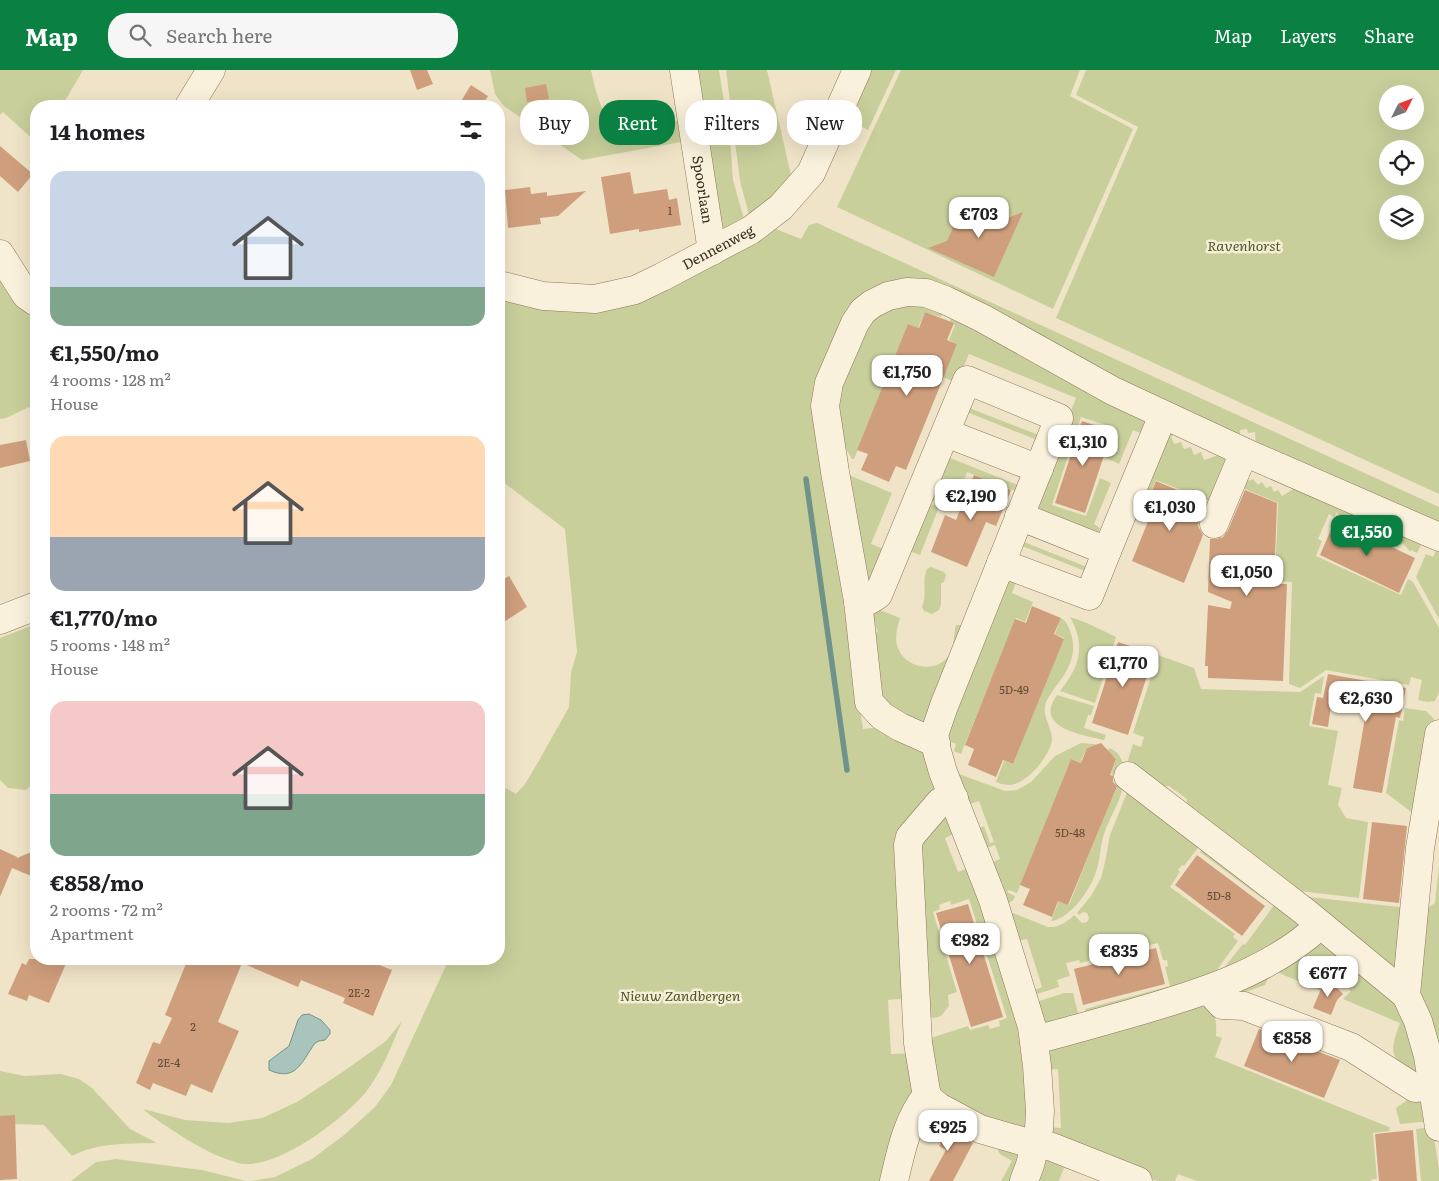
<!DOCTYPE html>
<html lang="en">
<head>
<meta charset="utf-8">
<style>
	:root { --surface:#fff; --page:#f6f6f6; --text:#202124; --muted:#757577; --accent:#0b8043 }
	body { margin:0; font-family:Literata,serif; background:var(--page); color:var(--text); height:100vh; display:flex; flex-direction:column; font-size:19px; white-space:nowrap }
	* { box-sizing:border-box; margin:0 }
	p { font-size:16px; color:var(--muted) }
	.icon { flex:none; width:28px; height:28px; fill:none; stroke:currentColor; stroke-width:2; stroke-linecap:round; stroke-linejoin:round }
	.map { position:relative; flex:1; overflow:hidden }
	.side { position:absolute; left:30px; top:30px; width:475px; height:865px; display:flex; flex-direction:column; background:var(--surface); border-radius:20px; box-shadow:0 5px 20px #0002 }
	.side>* { flex:none }
	.guide { position:absolute; left:520px; top:30px; width:475px; height:45px; display:flex; gap:10px }
	.needle { width:32px; rotate:48deg }
	.fabs { position:absolute; left:1379px; top:15px; display:grid; gap:10px }
	.fabs a { display:grid; place-items:center; width:45px; height:45px; border-radius:50%; background:var(--surface); box-shadow:0 5px 20px #0002; font-size:25px }
	.price { position:absolute; translate:-50% -42px; padding:0 11px; border-radius:10px; background:#fff; color:#222; font-size:16px; line-height:32px; filter:drop-shadow(0 1px 2px #0008) }
	.price::after { content:''; position:absolute; left:50%; top:30px; width:15px; height:11px; margin-left:-8px; background:inherit; clip-path:polygon(0 0,100% 0,50% 100%) }
	.price.selected { background:var(--accent); color:#fff }
	ul { padding:0; list-style:none }
	li { display:grid; align-content:center; gap:10px; height:265px; padding:0 20px }
	li span { display:grid; place-items:center; height:155px; border-radius:15px; color:#555 }
	li>.icon { margin-inline-start:auto }
	span .icon { width:90px; height:90px; fill:#fffc; stroke-width:1 }
	li b { font-size:21px }
	h2 { display:flex; justify-content:space-between; align-items:center; height:60px; padding:0 20px; font-size:21px }
	.chip { padding:0 18px; border-radius:20px; background:var(--surface); box-shadow:0 5px 20px #0002; font-size:18px; line-height:45px }
	.chip.selected { background:var(--accent); color:#fff }
	header { display:flex; align-items:center; gap:30px; box-sizing:border-box; height:70px; padding:0 25px; background:var(--accent); color:#fff }
	header strong { font-size:24px }
	nav { display:flex; gap:28px; margin-inline-start:auto; font-size:18px }
	.search { width:350px; height:45px; background:var(--page); display:flex; align-items:center; gap:12px; box-sizing:border-box; padding:0 18px; border-radius:20px; color:var(--muted); font-size:19px }
	.map>svg:first-child { display:block }
	.green { fill:#c9cf9b; fill-rule:evenodd }
	.water { fill:#a9c4bc; stroke:#6f938a }
	.lines { fill:none; stroke-linecap:round; stroke-linejoin:round }
	.stream { stroke:#6f938a; stroke-width:5.5 }
	.building { fill:#cf9f7d }
	.minor-casing { stroke:#8d765c; stroke-width:29 }
	.minor { stroke:#faf1dc; stroke-width:28 }
	.labels { text-anchor:middle; stroke-width:5; stroke-linejoin:round; paint-order:stroke }
	.number-label { font-size:11px; fill:#624a37 }
	.street-label { font-size:14px; fill:#3d2e20; stroke:#f7eed8 }
	.park-label { font-size:14px; font-style:italic; fill:#4d5a26; stroke:#f7eed8 }
</style>
</head>
<body>
<header>
<strong>Map</strong>
<div class="search"><svg class="icon" aria-label="search" viewBox="0 0 24 24"><circle cx="10" cy="10" r="6"/><path d="M15 15l6 6"/></svg>Search here</div>
<nav><a>Map</a><a>Layers</a><a>Share</a></nav>
</header>
<div class="map">
<svg width="1439" height="1111" viewBox="0 0 1439 1111">
	<rect width="100%" height="100%" fill="#f0e4c8"/>
	<path class="green" d="M0,0H83L62,36H36V72L3,42L0,45Z
		M490,0H591L595,18L608,57L626,59L678,51L681,72L582,90L504,36L495,24Z
		M689,0H719L730,69L733,110L744,149L721,163Z
		M726,0H767L793,114L749,145L740,111Z
		M858,0H896L868,60L838,45Z
		M901,0H1080L1070,26L1133,59L1053,239L837,137Z
		M1086,0H1439V424L1056,248L1138,57L1076,25ZM1388,24H1415V51H1388ZM1388,79H1415V106H1388ZM1388,134H1415V161H1388Z
		M817,153L1439,437V460L1256,380L1255,362L1248,363L1247,359L1240,360V372L903,213L824,297L839,504L863,659L881,657L922,676L943,725L903,768L910,928L888,930L891,984L915,983L913,1020L910,1026L889,1111H251L275,1107L312,1089L344,1065L375,1037L391,1015L449,889H499V714L516,724L525,714L537,694L569,637L571,602L577,582L565,459L499,409V223L565,234L771,157L801,169L809,155Z
		M0,195L36,240V349L29,337L6,348L0,349Z
		M894,233L944,239L941,247L925,242L918,258L909,254L854,389H852L837,363L834,338L861,258Z
		M953,243L1148,349L1146,365L1133,360L1119,394L1106,388L1115,358L1081,347L1052,435L1086,446L1100,408L1111,413L1094,454L1100,458L1096,467L1039,443L1034,432L1076,328L969,284L957,313L943,307L957,274L949,270L955,255L950,251Z
		M964,336L1044,367L1042,372L962,340Z
		M1165,361H1182L1171,366L1174,374L1181,372L1184,379L1191,377L1194,385L1201,382L1204,390L1227,382L1226,409L1219,407L1216,412L1224,416L1204,457L1199,455L1209,431L1156,410L1140,447L1131,443Z
		M955,376L950,388L1018,415L1015,421L967,402L965,408L957,410L953,420L946,422L941,434L927,428Z
		M1248,391L1258,396L1246,404L1249,411L1253,409L1258,415L1262,412L1266,418L1271,416L1274,422L1278,420L1282,426L1300,415L1384,452L1371,461L1368,457L1364,458L1361,453L1358,455L1353,450L1350,451L1346,446L1342,449L1337,442L1334,447L1329,444L1318,469L1322,471L1316,486L1401,525L1408,509L1413,512L1439,558V622L1435,631L1427,632L1418,630L1422,610L1411,607L1409,615L1326,600L1300,618L1289,614L1292,512L1275,511L1278,433L1238,416Z
		M849,405L892,423L871,474L889,481L868,519Z
		M925,432L939,437L920,485L906,480Z
		M1391,454L1424,469L1417,483L1411,480L1410,482L1403,473L1400,475L1396,469L1393,471L1389,466L1386,468L1381,462Z
		M1019,470L1092,499L1090,503L1017,474Z
		M1439,475V549L1416,507L1426,484L1433,487Z
		M931,497L944,502L946,505L944,512L941,513V535L939,540L932,544L924,541L922,537C928,522 921,513 927,499Z
		M1003,508L1017,510L1012,523L1033,532L1025,552L1016,548L961,684L954,681L956,674L943,669Z
		M875,538L900,548C897,557 895,567 897,575C903,598 936,605 949,585C955,576 953,565 956,555H961L964,564L928,661L883,636L868,567L878,561L867,541Z
		M1070,547L1087,553L1116,567L1095,633L1060,621C1080,597 1086,575 1070,547Z
		M1061,548C1067,552 1069,557 1071,564C1078,586 1067,602 1054,619C1051,624 1046,630 1045,636C1043,648 1052,658 1052,669C1051,685 1027,714 1010,715C1005,715 1000,714 996,712L1004,691L1013,694L1064,568L1055,564Z
		M36,554V711L26,720L8,718L0,710V568Z
		M1158,585L1194,598L1201,619L1300,622L1324,606L1321,624L1315,623L1309,656L1338,661L1328,715L1342,718L1338,735L1346,748L1368,752L1359,828L1291,820L1247,786L1195,739L1190,743L1186,741L1187,729L1169,716L1156,718L1130,699L1128,690L1133,674L1141,677L1144,667L1133,663Z
		M1057,625L1094,636L1091,645H1088L1084,658L1106,665L1104,670C1082,665 1033,658 1057,625Z
		M1405,638L1426,641L1434,649L1417,745L1414,744L1386,723L1399,650L1403,651Z
		M1081,673L1094,674L1105,677L1104,682L1088,677L1081,690L1083,693L1071,689L1017,823L1009,820L1007,822L1015,826L1013,831L1002,835L997,820L1003,814L986,795L1000,789L995,775L981,780L979,758L984,756L990,773L994,772L979,731L965,736L959,704L1005,721L1017,720L1031,712L1055,686Z
		M1109,678C1118,681 1121,687 1123,695C1129,720 1112,741 1104,764C1100,777 1100,790 1096,802C1091,819 1069,850 1051,851L1058,833L1057,830L1069,835L1119,709L1111,704L1116,690L1115,687L1107,683Z
		M1130,715L1204,770L1184,796L1182,795L1178,800L1180,802L1170,817L1235,864L1233,867L1238,871L1219,897L1209,914L1088,948L1085,939L1170,916L1165,897L1168,896L1167,890H1163L1158,873L1080,893L1079,890L1066,893L1070,906L1057,910L1059,917L1031,926L1030,922L1042,917L1027,869L1014,872L1010,845L1013,843L1048,857C1058,858 1067,852 1074,845L1082,853L1087,852L1089,848L1087,843L1083,842L1079,845L1077,843L1091,826L1101,808L1105,792L1110,765Z
		M942,737L958,762L945,768L958,802L971,797L1023,952L1028,1062L937,1030L931,968L968,956L970,960L988,955L990,959L1000,956L999,951L1007,948L969,829L951,835L950,831L939,835L940,839L933,842L957,922L948,925L949,936L941,946L934,948L929,947L916,767Z
		M1207,773L1278,828L1263,829L1200,782Z
		M1439,795V1012L1419,924L1421,842L1435,833Z
		M1300,826L1408,838L1398,900H1389Z
		M1277,831L1302,851L1298,863L1223,899L1243,874L1245,875Z
		M1316,868L1347,884L1328,901L1318,890L1313,895L1299,880Z
		M1296,885L1310,898L1306,903L1324,922L1272,900L1265,915L1240,924H1233Z
		M1353,888L1389,917L1421,993L1415,1003C1388,988 1390,981 1400,953L1343,929L1351,921L1336,905Z
		M1064,923H1073L1080,951L1051,959L1040,953L1033,933Z
		M1197,934C1215,941 1217,946 1216,966L1222,968L1215,987L1389,1057L1390,1061L1373,1063L1377,1109H1372L1371,1111H1197L1178,1104L1175,1111H1157L1053,1071L1048,1057L1061,1058L1058,999L1044,1000L1049,973Z
		M402,951C392,975 382,1001 366,1022C342,1050 282,1096 244,1094C239,1094 234,1091 229,1090C200,1080 175,1062 150,1045L143,1039L185,1050L228,1053L262,1048L297,1032L344,1001L386,971Z
		M0,1001L25,1006L61,1004L79,1009L92,1018L130,1059L157,1073C128,1074 98,1072 72,1086L44,1055L11,1054L0,1091Z
		M1409,1029L1422,1031L1431,1051L1400,1054L1396,1038Z
		M1432,1057L1439,1098V1111H1421L1416,1059Z
		M1001,1073L1020,1080L1013,1111H1001L1012,1091L1000,1084L998,1081Z
		M1051,1082L1079,1102L1064,1098L1059,1111H1032L1038,1095Z
		M116,1089L202,1100L246,1111H71L96,1092Z"/>
	<path class="water" d="M309,944L321,950L330,960V964L325,970L319,971L315,973C301,993 296,1012 269,1000V991L289,976L298,950L302,945Z"/>
	<g class="lines">
		<path class="stream" d="M806,409L847,700"/>
	</g>
	<path class="building" d="M410,0H427L433,14L417,20Z
		M546,14L549,29L527,32L525,18Z
		M471,15L488,26L482,36H458Z
		M659,38L663,63L624,69L620,44Z
		M575,46L578,67L552,71L548,50Z
		M0,76L33,104L18,122L0,106Z
		M630,102L634,124L667,119L669,130L677,128L681,155L639,162V159L610,164L601,107Z
		M530,117L531,124L547,122V126L586,121L558,146L540,148L541,154L508,158L505,120Z
		M976,136L1005,149L1023,142L994,207L928,178L947,171L960,142Z
		M925,242L954,253L947,270L957,274L906,400L896,396L889,412L861,400L868,384L857,380L908,254L919,258Z
		M1082,351L1112,361L1085,443L1055,433Z
		M26,370L30,391L0,398V375Z
		M974,405L1011,420L996,456L986,452L967,497L931,482L945,445L956,450Z
		M1156,411L1206,432L1200,448L1198,456L1203,465L1184,513L1132,491L1149,449L1142,445Z
		M1245,420L1277,433L1274,514H1287L1283,611L1208,608V596H1205L1208,535L1230,539L1232,532L1208,522L1210,469H1216L1223,467L1228,460Z
		M1335,450L1415,488L1399,523L1320,485Z
		M509,506L527,537L499,555V512Z
		M1032,536L1061,548L1054,564L1064,569L1013,694L1003,690L996,707L968,695L974,679L965,675L1015,549L1026,553Z
		M1118,572L1154,584L1128,665L1092,653Z
		M1328,604L1406,618L1400,648L1396,647L1382,723L1353,718L1366,642L1331,635L1328,657L1312,654L1317,627L1323,628Z
		M1101,673L1116,689L1110,705L1113,706V712L1117,716L1068,835L1058,831L1052,847L1023,835L1030,819L1020,815L1071,689L1081,693L1087,678Z
		M1372,752L1407,756L1399,833L1363,829Z
		M0,779L17,787V788L36,780V808L12,798L0,827Z
		M1197,785L1265,836L1242,866L1175,815Z
		M968,834L1003,947L971,957L936,843Z
		M1156,878L1165,914L1083,935L1074,899Z
		M29,889H68L49,933L29,925L27,931L8,924L22,893L26,895Z
		M188,889H382L379,895L392,900L373,946L343,933L345,928L301,910L298,917L242,893L218,952L239,961L212,1023L191,1014L186,1026L153,1013L150,1020L136,1013L153,972L160,974L172,948L165,945Z
		M1326,907L1343,924L1337,930L1331,945L1313,938Z
		M1259,959L1340,990L1324,1028L1244,996Z
		M15,1045L17,1109L0,1110V1046Z
		M930,1050L973,1073L953,1111H929L946,1080L939,1076L941,1073L923,1063Z
		M1413,1060L1417,1111H1379L1375,1064Z"/>
	<g class="lines">
		<defs>
			<g id="minor">
				<path id="s1" d="M684,0L712,181"/>
				<path d="M189,36L211,0"/>
				<path d="M0,184L26,225L36,232"/>
				<path id="s2" d="M499,215L543,226L595,229L635,220L662,207L751,160L781,137L811,103L857,0"/>
				<path d="M946,363L1039,399"/>
				<path d="M1019,446L1107,481L1163,345"/>
				<path d="M1214,454L1244,382"/>
				<path d="M1001,493L1089,526L1107,481"/>
				<path d="M858,531L870,530L878,525L967,310L1059,348L944,636L934,665L937,681L943,702L993,830L1032,957L1037,996L1040,1041L1039,1059L1030,1095L1024,1111"/>
				<path d="M0,550L36,536"/>
				<path d="M1439,664L1420,778L1406,925L1418,951L1428,986L1439,1057"/>
				<path d="M936,673L900,657L882,646L869,632L858,531L835,402L825,336L829,313L855,253L863,241L872,234L888,226L907,222L926,223L945,230L982,248L1113,321L1244,382L1439,467"/>
				<path d="M1128,706L1304,841L1406,925"/>
				<path d="M954,728L940,732L910,767L908,775L918,973L926,1021L929,1029L939,1037L980,1059L1025,1072L1052,1077L1138,1111"/>
				<path d="M1211,919L1213,925L1222,935L1244,936L1351,977L1415,1018L1433,1016"/>
				<path d="M1034,970C1063,963 1093,954 1122,946C1189,927 1269,904 1320,855"/>
				<path d="M894,1111C901,1081 907,1050 927,1025"/>
			</g>
		</defs>
		<use href="#minor" class="minor-casing"/>
		<use href="#minor" class="minor"/>
	</g>
	<g class="labels">
		<g class="number-label">
			<text x="670" y="145">1</text>
			<text x="1014" y="624">5D-49</text>
			<text x="1070" y="767">5D-48</text>
			<text x="1219" y="830">5D-8</text>
			<text x="359" y="927">2E-2</text>
			<text x="193" y="961">2</text>
			<text x="169" y="997">2E-4</text>
		</g>
		<g class="street-label">
			<text dy="5" stroke="none"><textPath href="#s1" startOffset="121">Spoorlaan</textPath></text>
			<text dy="5" stroke="none"><textPath href="#s2" startOffset="232">Dennenweg</textPath></text>
		</g>
		<g class="park-label">
			<text x="1244" y="181">Ravenhorst</text>
			<text x="680" y="931">Nieuw Zandbergen</text>
		</g>
	</g>
</svg>
<div class="fabs">
<a><svg class="needle" viewBox="-14 -14 28 28"><path d="M0-13l5 13h-10z" fill="#e53935"/><path d="M0 13l5-13h-10z" fill="#757577"/></svg></a>
<a><svg class="icon" aria-label="locate" viewBox="0 0 24 24"><circle cx="12" cy="12" r="6"/><path d="M12 2v4M12 18v4M2 12h4M18 12h4"/></svg></a>
<a><svg class="icon" aria-label="layers" viewBox="0 0 24 24"><path d="M12 4l9 5-9 5-9-5zM3 14l9 5 9-5"/></svg></a>
</div>
<b class="price" style="left:979px;top:169px">€703</b>
<b class="price" style="left:907px;top:327px">€1,750</b>
<b class="price" style="left:1083px;top:397px">€1,310</b>
<b class="price" style="left:971px;top:451px">€2,190</b>
<b class="price" style="left:1170px;top:462px">€1,030</b>
<b class="price selected" style="left:1367px;top:487px">€1,550</b>
<b class="price" style="left:1247px;top:527px">€1,050</b>
<b class="price" style="left:1123px;top:618px">€1,770</b>
<b class="price" style="left:1366px;top:653px">€2,630</b>
<b class="price" style="left:970px;top:895px">€982</b>
<b class="price" style="left:1119px;top:906px">€835</b>
<b class="price" style="left:1328px;top:928px">€677</b>
<b class="price" style="left:1292px;top:993px">€858</b>
<b class="price" style="left:948px;top:1082px">€925</b>
<div class="guide">
<a class="chip">Buy</a>
<a class="chip selected">Rent</a>
<a class="chip">Filters</a>
<a class="chip">New</a>
</div>
<section class="side">
<h2>14 homes<svg class="icon" aria-label="filters" viewBox="0 0 24 24"><path d="M4 7h16M4 17h16"/><circle cx="9" cy="7" r="2"/><circle cx="15" cy="17" r="2"/></svg></h2>
<ul>
<li><span style="background:linear-gradient(#c9d6e8 75%,#7fa58c 0)"><svg class="icon" aria-label="home" viewBox="0 0 24 24"><path d="M3 11l9-7 9 7M6 9v11h12V9"/></svg></span><div><b>€1,550/mo</b><p>4 rooms · 128 m²</p><p>House</p></div></li>
<li><span style="background:linear-gradient(#ffd9b3 65%,#9aa5b1 0)"><svg class="icon" aria-label="home" viewBox="0 0 24 24"><path d="M3 11l9-7 9 7M6 9v11h12V9"/></svg></span><div><b>€1,770/mo</b><p>5 rooms · 148 m²</p><p>House</p></div></li>
<li><span style="background:linear-gradient(#f6c9c9 60%,#7fa58c 0)"><svg class="icon" aria-label="home" viewBox="0 0 24 24"><path d="M3 11l9-7 9 7M6 9v11h12V9"/></svg></span><div><b>€858/mo</b><p>2 rooms · 72 m²</p><p>Apartment</p></div></li>
</ul>
</section>
</div>
</body>
</html>
